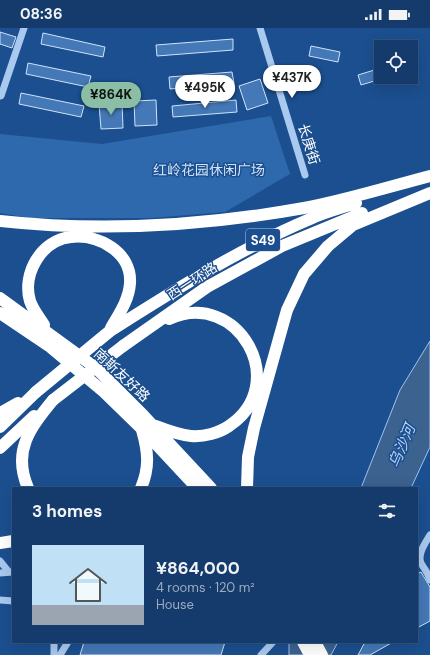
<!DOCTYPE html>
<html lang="en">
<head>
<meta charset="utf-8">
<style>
	:root { --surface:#143b6b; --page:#1d4271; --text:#f1f3f6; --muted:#9dadc1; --line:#33557e; --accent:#8abfa5 }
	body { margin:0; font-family:"DM Sans","Noto Sans SC",sans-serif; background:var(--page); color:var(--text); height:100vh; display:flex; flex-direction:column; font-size:15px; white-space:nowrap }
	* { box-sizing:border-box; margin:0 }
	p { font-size:13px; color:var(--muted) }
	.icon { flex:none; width:22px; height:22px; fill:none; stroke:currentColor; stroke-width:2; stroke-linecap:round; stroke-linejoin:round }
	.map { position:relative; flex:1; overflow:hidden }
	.panel { position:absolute; left:12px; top:459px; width:406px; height:156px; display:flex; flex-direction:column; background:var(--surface); border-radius:0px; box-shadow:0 4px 16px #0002,0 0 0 1px var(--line) }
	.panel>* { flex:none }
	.fabs { position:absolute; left:374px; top:12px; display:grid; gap:8px }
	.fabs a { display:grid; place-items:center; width:44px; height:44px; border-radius:0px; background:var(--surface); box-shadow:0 4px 16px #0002,0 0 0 1px var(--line); font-size:20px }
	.price { position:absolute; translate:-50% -34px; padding:0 9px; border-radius:14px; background:#fff; color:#222; font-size:13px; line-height:26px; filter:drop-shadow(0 1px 2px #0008) }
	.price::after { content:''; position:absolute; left:50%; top:24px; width:12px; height:9px; margin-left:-6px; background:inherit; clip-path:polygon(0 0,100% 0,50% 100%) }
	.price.active { background:var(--accent); color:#111 }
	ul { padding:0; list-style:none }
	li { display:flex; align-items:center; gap:12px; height:100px; padding:0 20px }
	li+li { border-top:1px solid var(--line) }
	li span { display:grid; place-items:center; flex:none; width:112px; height:80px; border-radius:0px; color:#555 }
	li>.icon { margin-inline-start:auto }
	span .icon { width:48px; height:48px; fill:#fffc; stroke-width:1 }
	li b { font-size:17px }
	h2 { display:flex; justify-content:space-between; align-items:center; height:48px; padding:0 20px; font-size:17px }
	.status { display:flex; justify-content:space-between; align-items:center; height:28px; padding:0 20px; background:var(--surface); direction:ltr }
	.status svg { height:11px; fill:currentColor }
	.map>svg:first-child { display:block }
	.green { fill:#2e69ad }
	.water { fill:#3c6290; stroke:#9cc4f0 }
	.building { fill:#4478b7; stroke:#cfe3fa }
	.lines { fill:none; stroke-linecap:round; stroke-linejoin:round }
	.minor { stroke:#a9c9ee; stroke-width:7 }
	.highway { stroke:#fff; stroke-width:12 }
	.highway-bridge { stroke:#fff; stroke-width:12 }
	.labels { text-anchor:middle; stroke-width:3; stroke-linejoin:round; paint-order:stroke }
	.shield { fill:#1b4f8f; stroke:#bbcadd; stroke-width:1 }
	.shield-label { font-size:13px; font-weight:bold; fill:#fff }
	.street-label { font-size:14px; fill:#fff; stroke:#1b4f8f }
	.park-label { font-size:14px; fill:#cfe3fa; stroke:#1b4f8f }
	.water-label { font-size:15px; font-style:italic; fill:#b5d3f5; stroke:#1b4f8f }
</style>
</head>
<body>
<div class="status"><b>08:36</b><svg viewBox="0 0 49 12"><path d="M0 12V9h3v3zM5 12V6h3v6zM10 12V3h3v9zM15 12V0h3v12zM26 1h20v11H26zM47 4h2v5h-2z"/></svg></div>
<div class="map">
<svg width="430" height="627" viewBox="0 0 430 627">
	<rect width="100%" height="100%" fill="#1b4f8f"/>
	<path class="green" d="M271,88L290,146L225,184L151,190H29L0,185V106L102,116Z"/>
	<path class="water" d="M430,313V419L411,460H361L400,362Z
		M289,614H338L331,627H289Z"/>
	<path class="building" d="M0,4L16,9L12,20L0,16Z
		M43,5L105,19L103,29L41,16Z
		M233,11V22L157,28L156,17Z
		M311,18L340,24L338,34L309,28Z
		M28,35L91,48L88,59L26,46Z
		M381,40V51L361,57L358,47Z
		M232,44L234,55L170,61L169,49Z
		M260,51L268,75L247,82L239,58Z
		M21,65L84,78L81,89L19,76Z
		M156,72L157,97L135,98L134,73Z
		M236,72L237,84L173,89L172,78Z
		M122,75L123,100L101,101L99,76Z
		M421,544L430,559V593L417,600V546Z
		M84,614H225L221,627H80Z
		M365,614H393L370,627H358Z"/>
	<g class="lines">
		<path class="minor" d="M260,0L305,147
			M0,68H1L24,0
			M430,507C426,514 417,526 421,535C424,541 428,544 430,552
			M0,533L8,543
			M0,545L13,544
			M0,572L13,573
			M54,627V614
			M60,627L68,614
			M261,627L273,614"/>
		<path class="highway" d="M0,193C101,204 204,198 304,180C346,172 388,159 430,148
			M0,270L96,340L143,387L211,460
			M0,285L49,318L104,364L142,401L197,460
			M44,297C39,289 33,282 30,273C22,246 41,212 71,209C98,206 132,224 130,255C129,272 119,286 111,300
			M110,303C175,262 239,221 310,191C325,184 341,180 356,175
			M123,318L207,259L282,218L362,185
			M0,385L18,375
			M153,397C166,402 178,407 191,408C204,409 219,405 229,398C292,356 238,260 169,291
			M0,399L36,364
			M0,420L34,388
			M28,460C12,423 30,400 53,372
			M141,460C150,439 148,423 142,402
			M247,460L248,429L254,400L287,282L304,246L328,218L353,197L430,165
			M0,515L13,513
			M303,614L310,627
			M315,614L322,627"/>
		<path class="highway-bridge" d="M36,364L110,303
			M53,372L123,318"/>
	</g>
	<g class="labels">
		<rect class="shield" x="246" y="201" width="34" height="22" rx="3"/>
		<g class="shield-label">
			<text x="263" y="217">S49</text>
		</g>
		<g class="street-label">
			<text transform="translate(309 116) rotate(73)" y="5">长庚街</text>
			<text transform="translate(192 253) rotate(-33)" y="5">西一环路</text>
			<text transform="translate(122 347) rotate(43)" y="5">南斯友好路</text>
		</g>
		<g class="park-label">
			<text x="209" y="147">红岭花园休闲广场</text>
		</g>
		<g class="water-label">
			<text transform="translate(402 418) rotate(-67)" y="5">乌沙河</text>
		</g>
	</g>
</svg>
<div class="fabs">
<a><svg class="icon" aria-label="locate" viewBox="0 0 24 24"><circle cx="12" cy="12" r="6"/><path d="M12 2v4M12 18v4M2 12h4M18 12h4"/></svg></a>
</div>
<b class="price" style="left:292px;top:71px">¥437K</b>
<b class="price" style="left:205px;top:81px">¥495K</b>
<b class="price active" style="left:111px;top:88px">¥864K</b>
<section class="panel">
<h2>3 homes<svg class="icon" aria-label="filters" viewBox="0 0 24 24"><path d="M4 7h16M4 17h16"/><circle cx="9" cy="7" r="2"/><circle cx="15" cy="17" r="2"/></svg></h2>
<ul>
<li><span style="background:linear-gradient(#bfe0f5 75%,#9aa5b1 0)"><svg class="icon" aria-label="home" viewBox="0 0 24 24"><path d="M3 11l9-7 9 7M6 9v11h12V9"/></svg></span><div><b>¥864,000</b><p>4 rooms · 120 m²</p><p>House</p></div></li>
</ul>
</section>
</div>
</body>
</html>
